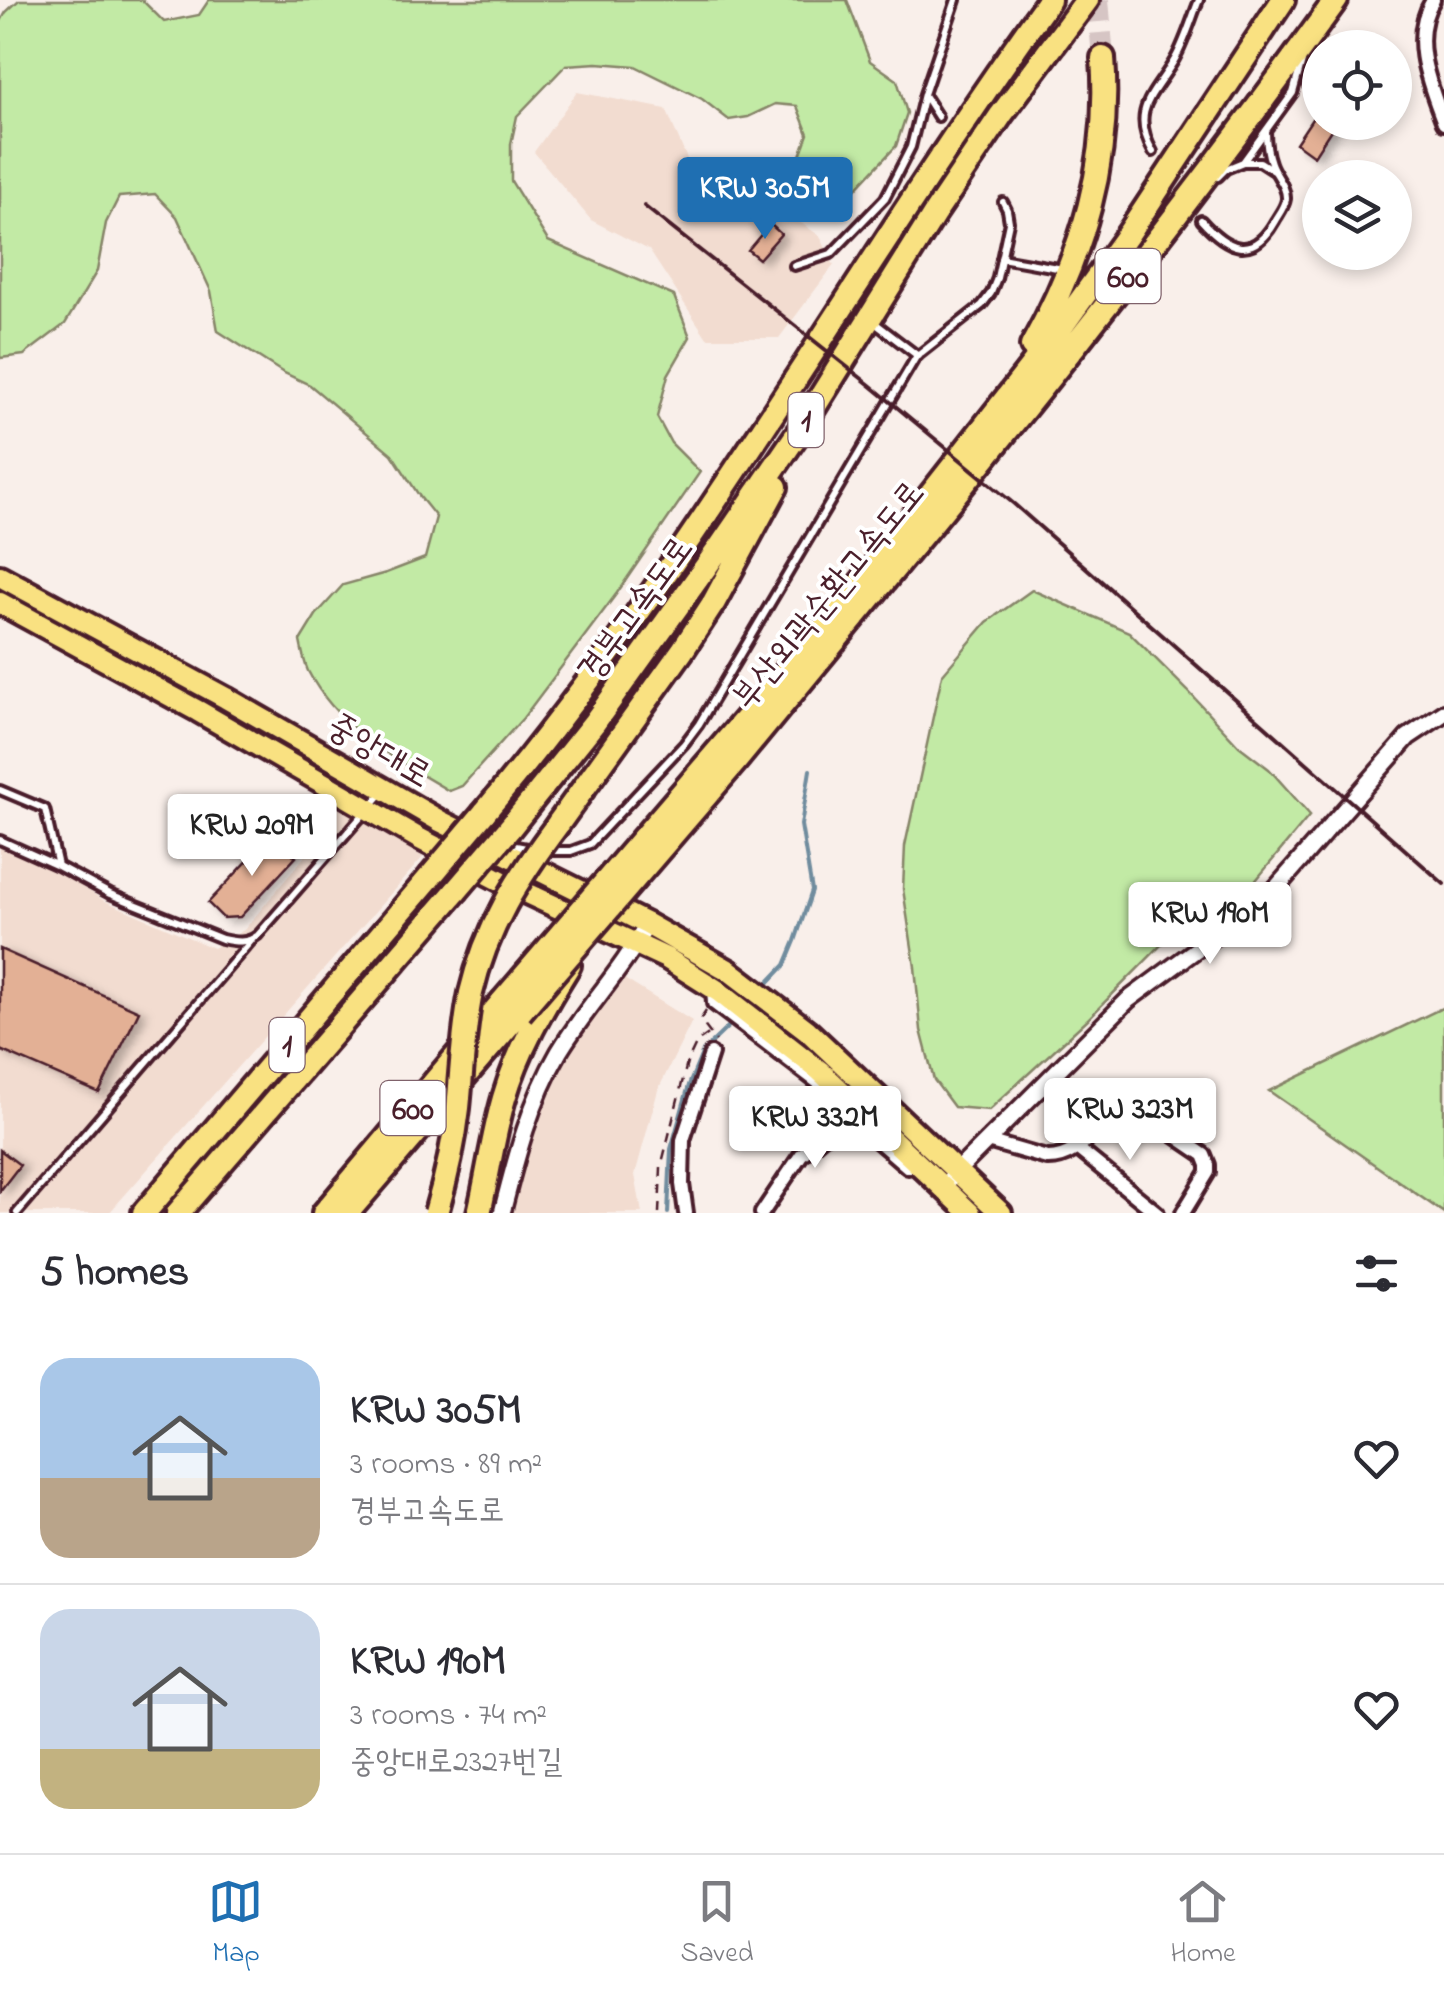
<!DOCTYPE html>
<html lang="en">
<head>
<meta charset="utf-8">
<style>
	:root { --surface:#fff; --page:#f7f7f7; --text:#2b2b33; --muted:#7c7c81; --line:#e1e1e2; --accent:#1f6fb2 }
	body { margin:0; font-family:"Indie Flower","Poor Story",sans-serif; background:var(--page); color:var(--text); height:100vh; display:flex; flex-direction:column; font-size:38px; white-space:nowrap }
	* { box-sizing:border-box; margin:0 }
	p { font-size:32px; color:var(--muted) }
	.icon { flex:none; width:55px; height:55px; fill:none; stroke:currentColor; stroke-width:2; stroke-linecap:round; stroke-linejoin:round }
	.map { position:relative; height:1213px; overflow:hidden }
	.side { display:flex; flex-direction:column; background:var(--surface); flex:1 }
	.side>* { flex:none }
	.fabs { position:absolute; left:1302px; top:30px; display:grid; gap:20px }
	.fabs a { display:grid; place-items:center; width:110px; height:110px; border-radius:50%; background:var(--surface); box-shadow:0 5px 15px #0003; font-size:50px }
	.price { position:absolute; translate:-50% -85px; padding:0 22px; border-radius:10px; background:#fff; color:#222; font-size:32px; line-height:65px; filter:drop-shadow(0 2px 5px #0008) }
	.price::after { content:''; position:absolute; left:50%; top:60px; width:30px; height:22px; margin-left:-15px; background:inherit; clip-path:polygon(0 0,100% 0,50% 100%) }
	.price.on { background:var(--accent); color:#fff }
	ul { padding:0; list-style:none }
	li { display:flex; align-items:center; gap:30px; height:250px; padding:0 40px }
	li+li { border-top:2px solid var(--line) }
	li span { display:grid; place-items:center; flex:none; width:280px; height:200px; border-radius:30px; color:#555 }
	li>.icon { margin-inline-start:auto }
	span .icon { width:120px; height:120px; fill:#fffc; stroke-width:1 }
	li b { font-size:42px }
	h2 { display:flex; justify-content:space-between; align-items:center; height:120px; padding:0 40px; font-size:42px }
	.dock { display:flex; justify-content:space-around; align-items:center; height:140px; border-top:2px solid var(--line); background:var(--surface); font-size:28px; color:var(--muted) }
	.dock a { display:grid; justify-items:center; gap:5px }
	.dock .on { color:var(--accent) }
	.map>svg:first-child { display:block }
	.built { fill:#f2dcd0 }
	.green { fill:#c2eaa5; stroke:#868468; stroke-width:2.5 }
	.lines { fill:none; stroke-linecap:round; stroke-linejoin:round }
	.stream { stroke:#708c9e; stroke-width:4 }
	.building { fill:#e3b095; stroke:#4a1f2b; stroke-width:2.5; filter:url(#shadow) }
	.motorway-tunnel { stroke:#d6c5c4; stroke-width:22; stroke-dasharray:22 11; stroke-linecap:butt }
	.service-casing { stroke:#4a1f2b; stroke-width:14 }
	.minor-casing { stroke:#4a1f2b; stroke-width:20 }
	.tertiary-casing { stroke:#4a1f2b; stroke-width:22 }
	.primary-casing { stroke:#4a1f2b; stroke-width:28 }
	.motorway-casing { stroke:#4a1f2b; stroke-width:30 }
	.path { stroke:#4a1f2b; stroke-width:2.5; stroke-dasharray:10 8; stroke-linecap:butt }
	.service { stroke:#fff; stroke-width:6 }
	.minor { stroke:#fff; stroke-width:12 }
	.tertiary { stroke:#fff; stroke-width:15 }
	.primary { stroke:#f9e181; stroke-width:20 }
	.motorway { stroke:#f9e181; stroke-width:22 }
	.rail { stroke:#4a1f2b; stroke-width:4 }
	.motorway-bridge-casing { stroke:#4a1f2b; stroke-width:30; stroke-linecap:butt }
	.motorway-bridge { stroke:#f9e181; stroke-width:22 }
	.labels { text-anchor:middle; stroke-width:8; stroke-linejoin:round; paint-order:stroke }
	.shield { fill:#fff; stroke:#80626b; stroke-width:2.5 }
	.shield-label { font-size:32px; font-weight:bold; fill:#4a1f2b }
	.street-label { font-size:35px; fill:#4a1f2b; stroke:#fff }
</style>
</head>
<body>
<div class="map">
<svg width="1444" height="1213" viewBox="0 0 1444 1213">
	<defs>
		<filter id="shadow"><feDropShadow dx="7" dy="4" stdDeviation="5" flood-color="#0004"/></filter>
	</defs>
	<rect width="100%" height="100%" fill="#f9efea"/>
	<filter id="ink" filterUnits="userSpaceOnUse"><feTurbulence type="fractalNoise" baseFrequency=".01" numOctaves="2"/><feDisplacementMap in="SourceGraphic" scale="20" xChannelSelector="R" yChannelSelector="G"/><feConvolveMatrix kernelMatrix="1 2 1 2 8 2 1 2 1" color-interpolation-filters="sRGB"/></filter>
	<g filter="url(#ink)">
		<path class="built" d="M577,92L666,109L697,183L772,203L820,236L834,265L779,338H707L649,250L591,220L534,152Z
			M325,796L423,857L109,1213H0V845L59,871L103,900L213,948L244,930L328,828L331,803Z
			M621,977L692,1021L658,1090L635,1175L642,1213H510L526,1149L564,1062Z"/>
		<path class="green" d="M19,0H142L164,22L199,15L209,0H847L870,61L897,80L907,113L896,146L832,214L789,185L808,134L797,106L775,104L748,117L729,120L702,99L635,66L597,63L566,65L517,116L511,144V181L548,241L674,296L690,337L668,375L657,417L671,443L700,472L617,593L523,718L462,786L449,791C395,759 338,729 308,671C304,662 302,651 300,641L316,615L343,585L386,573L425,558L436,517L420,497L392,454L310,385L282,372L218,331L211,291L177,217L155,194L119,197L106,223L97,271L65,324L24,355L0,358V23L6,12Z
			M1032,590L1129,632L1188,691L1239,746L1269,769L1310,815L1252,885L1162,944L1089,1018L989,1110L954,1107L934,1080L921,1030L915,967L903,889L905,846L942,675L987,622Z
			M1444,1007V1213L1269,1091Z"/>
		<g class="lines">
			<path class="stream" d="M765,986L785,965L795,941L812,891L801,825L810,770
				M668,1213L671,1149L689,1085L703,1051L732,1023"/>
		</g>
		<path class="building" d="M1320,107V122H1336L1314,156L1296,143Z
			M770,224L781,234L759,259L748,250Z
			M272,835L296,857L240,917L223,918L208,903Z
			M0,949L139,1011L99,1093L0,1050Z
			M0,1150L20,1165L0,1191Z"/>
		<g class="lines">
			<path class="motorway-tunnel" d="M1098,0L1103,58"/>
			<defs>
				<path id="service" d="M924,95L938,117
					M1153,152C1129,109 1155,94 1175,59C1185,41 1191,20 1199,0
					M1244,162H1260L1274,171
					M1218,177L1226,169L1243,162L1293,93L1302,61
					M1201,220C1227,249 1252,262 1275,221C1279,214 1285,207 1286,199C1287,186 1275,175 1271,163C1267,152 1266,142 1266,131
					M1001,258L1063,269
					M794,266L831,254L885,198L911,147L924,94L956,0
					M871,320L918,356
					M0,790L45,809L58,866L0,840
					M505,844L532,849
					M544,851H571L590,844L684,744L699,724L916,357L982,305L991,293L997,278L1009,222L1007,210L1003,202
					M58,866L110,894L222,939C235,942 247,944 258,935L381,794
					M17,1213L252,940"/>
				<path id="minor" d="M1433,0C1409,38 1430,85 1444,123
					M713,988L714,1003L819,1083L848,1115L908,1167
					M987,1141L1047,1158C1081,1159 1099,1120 1128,1107L1139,1111L1204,1155L1208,1165V1172L1183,1213
					M1077,1148L1157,1213
					M686,1213L682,1184L683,1140L711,1054
					M762,1213L801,1155L848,1115"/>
				<path id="tertiary" d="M943,1187L957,1171L1128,1000L1270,895L1408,737L1444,713
					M502,1213C516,1158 530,1102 559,1052C586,1007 623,970 647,924"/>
				<path id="primary" d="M0,576L226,698L440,821L647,924L730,971L807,1030L1001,1213
					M0,603L198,711L420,839L505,883L666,958L718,991L820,1071L970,1213"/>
				<path id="motorway" d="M1032,346C1082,256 1111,162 1103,58
					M895,540L1052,340L1129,233L1283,0
					M913,546C1059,369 1201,187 1336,0
					M484,813C697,560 856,268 1049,0
					M558,824L682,651L714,602L776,487
					M509,829L594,723L720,547L800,430L935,213L1001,115L1087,0
					M144,1213L430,877
					M178,1213L456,891
					M324,1213L502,1002
					M347,1213L520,1012
					M479,1213C488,1175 493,1136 504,1098C518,1050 543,1007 569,965"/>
			</defs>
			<use href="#service" class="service-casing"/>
			<use href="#minor" class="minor-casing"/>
			<use href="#tertiary" class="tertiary-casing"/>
			<use href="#primary" class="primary-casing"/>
			<use href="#motorway" class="motorway-casing"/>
			<path class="path" d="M706,1011L700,1020L716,1041
				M659,1213L661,1167L687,1063L697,1042L710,1033"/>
			<use href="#service" class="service"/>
			<use href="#minor" class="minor"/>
			<use href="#tertiary" class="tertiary"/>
			<use href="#primary" class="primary"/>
			<use href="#motorway" class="motorway"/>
			<path class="rail" d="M644,206L870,385L1014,504L1444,884"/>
			<defs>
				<path id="motorway-bridge" d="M430,877L484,813
					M456,891L509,829
					M502,1002L840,609L895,540
					M520,1012L735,762L913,546
					M436,1213C446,1179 454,1143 458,1108C462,1070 463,1031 471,993C486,928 519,876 558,824"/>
			</defs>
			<use href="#motorway-bridge" class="motorway-bridge-casing"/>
			<use href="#motorway-bridge" class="motorway-bridge"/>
		</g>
	</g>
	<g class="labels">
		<g class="shield">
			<rect x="1095.5" y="249" width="65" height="54" rx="8"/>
			<rect x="788.5" y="393" width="35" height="54" rx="8"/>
			<rect x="269.5" y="1018" width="35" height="54" rx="8"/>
			<rect x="380.5" y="1081" width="65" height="54" rx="8"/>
		</g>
		<g class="shield-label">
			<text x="1128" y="287">600</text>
			<text x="806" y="431">1</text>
			<text x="287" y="1056">1</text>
			<text x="413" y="1119">600</text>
		</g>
		<g class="street-label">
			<text transform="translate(827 594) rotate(-51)" y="12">부산외곽순환고속도로</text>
			<text transform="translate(634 608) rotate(-54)" y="12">경부고속도로</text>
			<text transform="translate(380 749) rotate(30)" y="12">중앙대로</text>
		</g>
	</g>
</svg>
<div class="fabs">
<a><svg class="icon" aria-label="locate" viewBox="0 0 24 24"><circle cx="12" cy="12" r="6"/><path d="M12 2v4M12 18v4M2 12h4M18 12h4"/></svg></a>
<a><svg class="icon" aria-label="layers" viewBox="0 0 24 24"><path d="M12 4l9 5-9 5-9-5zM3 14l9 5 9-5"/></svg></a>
</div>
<b class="price on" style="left:765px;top:242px">KRW 305M</b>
<b class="price" style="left:252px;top:879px">KRW 209M</b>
<b class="price" style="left:1210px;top:967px">KRW 190M</b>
<b class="price" style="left:1130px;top:1163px">KRW 323M</b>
<b class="price" style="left:815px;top:1171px">KRW 332M</b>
</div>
<section class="side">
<h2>5 homes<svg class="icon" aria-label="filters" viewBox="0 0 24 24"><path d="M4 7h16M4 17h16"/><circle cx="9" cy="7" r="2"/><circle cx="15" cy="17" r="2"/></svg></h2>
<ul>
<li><span style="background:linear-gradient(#a9c7e8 60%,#b9a48a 0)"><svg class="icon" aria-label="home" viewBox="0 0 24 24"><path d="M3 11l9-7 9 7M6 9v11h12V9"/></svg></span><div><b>KRW 305M</b><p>3 rooms · 89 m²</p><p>경부고속도로</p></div><svg class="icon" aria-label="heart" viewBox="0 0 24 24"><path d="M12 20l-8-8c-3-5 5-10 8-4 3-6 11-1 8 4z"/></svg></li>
<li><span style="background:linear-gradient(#c9d6e8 70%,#c2b280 0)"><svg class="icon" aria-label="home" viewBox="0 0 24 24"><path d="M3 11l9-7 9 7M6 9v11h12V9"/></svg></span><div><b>KRW 190M</b><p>3 rooms · 74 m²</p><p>중앙대로2327번길</p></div><svg class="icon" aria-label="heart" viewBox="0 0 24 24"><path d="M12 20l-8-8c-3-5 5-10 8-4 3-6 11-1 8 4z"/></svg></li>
</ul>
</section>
<nav class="dock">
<a class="on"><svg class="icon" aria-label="map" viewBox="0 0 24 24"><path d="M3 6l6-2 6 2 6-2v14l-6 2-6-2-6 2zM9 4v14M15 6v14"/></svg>Map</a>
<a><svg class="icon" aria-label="saved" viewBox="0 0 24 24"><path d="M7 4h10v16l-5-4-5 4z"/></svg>Saved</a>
<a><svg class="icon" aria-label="home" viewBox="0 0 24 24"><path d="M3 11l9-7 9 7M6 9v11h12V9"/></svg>Home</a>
</nav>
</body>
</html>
